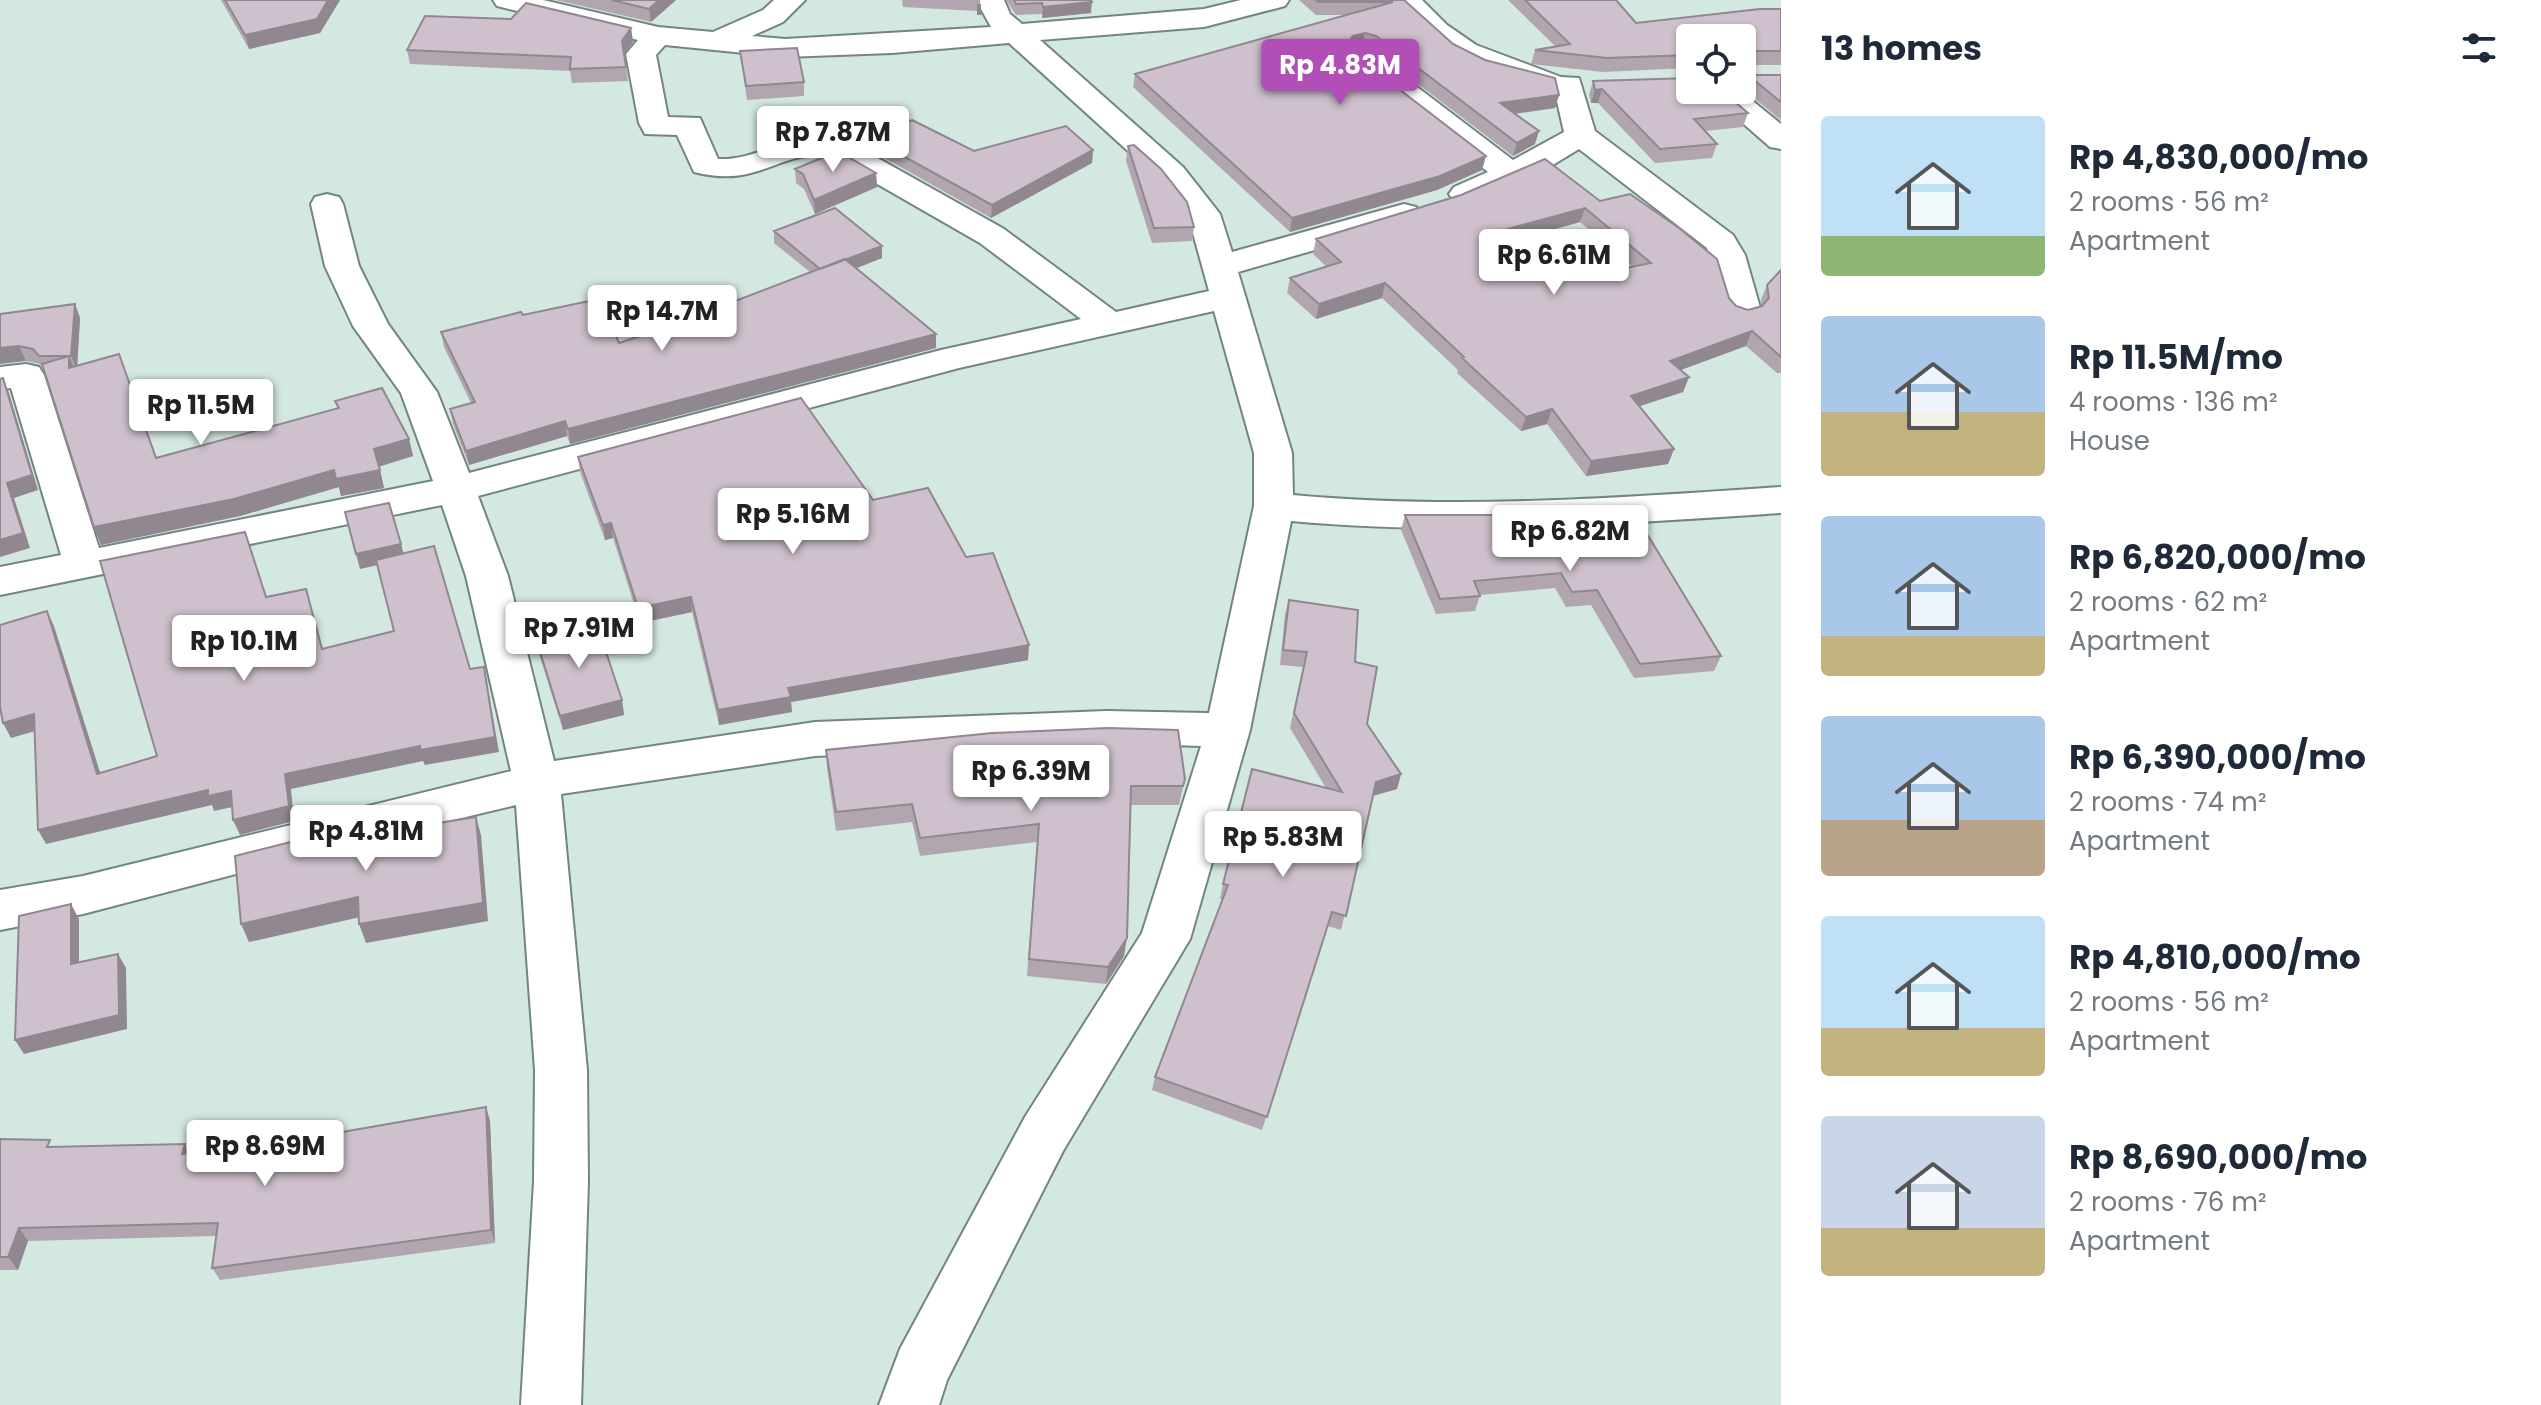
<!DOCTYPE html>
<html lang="en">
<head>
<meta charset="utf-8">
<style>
	:root { --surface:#fff; --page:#f2f2f3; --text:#1f2937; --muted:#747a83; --accent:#b24fb6 }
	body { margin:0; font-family:Poppins,sans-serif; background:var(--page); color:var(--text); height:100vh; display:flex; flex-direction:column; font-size:30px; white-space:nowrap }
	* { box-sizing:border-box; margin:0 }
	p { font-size:26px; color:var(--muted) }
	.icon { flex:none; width:44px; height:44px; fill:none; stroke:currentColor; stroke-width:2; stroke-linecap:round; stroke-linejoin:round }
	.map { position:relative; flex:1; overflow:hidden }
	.details { display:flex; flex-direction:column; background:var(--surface); width:760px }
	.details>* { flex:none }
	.tools { position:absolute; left:1676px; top:24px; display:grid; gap:16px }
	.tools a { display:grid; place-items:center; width:80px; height:80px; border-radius:8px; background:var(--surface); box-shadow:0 2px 6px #0004; font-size:40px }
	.price { position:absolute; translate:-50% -68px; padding:0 18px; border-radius:8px; background:#fff; color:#222; font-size:26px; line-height:52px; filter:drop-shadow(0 2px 4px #0008) }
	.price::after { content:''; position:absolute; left:50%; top:48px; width:24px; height:18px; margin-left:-12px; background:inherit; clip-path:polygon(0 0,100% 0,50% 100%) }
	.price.selected { background:var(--accent); color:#fff }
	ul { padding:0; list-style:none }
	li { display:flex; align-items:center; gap:24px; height:200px; padding:0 40px }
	li span { display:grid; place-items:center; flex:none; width:224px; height:160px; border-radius:8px; color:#555 }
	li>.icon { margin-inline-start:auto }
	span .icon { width:96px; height:96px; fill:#fffc; stroke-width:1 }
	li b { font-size:34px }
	h2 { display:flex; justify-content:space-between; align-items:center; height:96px; padding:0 40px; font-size:34px }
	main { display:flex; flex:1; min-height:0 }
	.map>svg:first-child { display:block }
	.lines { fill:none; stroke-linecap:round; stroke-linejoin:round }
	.minor-casing { stroke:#738580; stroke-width:4 }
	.minor { fill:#fff; fill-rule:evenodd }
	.wall { fill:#b1a6b0; fill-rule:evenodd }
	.shaded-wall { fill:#908790 }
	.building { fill:#cec1cd; stroke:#908790; stroke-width:2; fill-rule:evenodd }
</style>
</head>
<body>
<main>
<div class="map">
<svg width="1781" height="1405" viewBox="0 0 1781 1405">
	<rect width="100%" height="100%" fill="#d4e8e2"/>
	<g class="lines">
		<defs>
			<path id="minor" d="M493,0H543L658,27L713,32L763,10L774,0H805L783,22L752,36L785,39L991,27L976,0H1004L1010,14L1022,24L1204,9L1241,0H1289L1285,6L1204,27L1040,40L1183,167L1220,214L1232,252L1404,204L1416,207L1420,214L1416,221L1238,272L1292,453L1293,495C1456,510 1618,498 1781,487V513C1618,524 1455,536 1291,521L1250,730L1190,939L1063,1151L947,1380L939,1405H879L900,1349L1025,1117L1142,933L1201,746L1106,743L815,756L561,794L587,1070L588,1181L581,1405H521L534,1181L535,1070L516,805L335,848L83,914L0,930V890L83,876L511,771L466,576L442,505L0,595V567L61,555L11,388L0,389V367L26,364L39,367L44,375L99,548L433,481L401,393L353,326L325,266L311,204L315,197L327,194L339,197L343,204L359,266L388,324L437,392L469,473L941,350L1081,319L980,243L825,154C773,155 756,188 694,172L677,135L645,134L639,123L626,54L638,40L497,6ZM1009,43L1161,181L1188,215L1209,291L1116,312L1004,229L842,138C798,127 761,161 718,159L700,118L668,117L656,55L665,45L785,57L892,53ZM1214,311L1254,453V506L1209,713L1106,711L815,722L554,761L508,576L478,496L959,368Z
				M1391,0H1422L1447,25L1476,45L1561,77L1579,78L1595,131L1733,235L1745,255L1761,311L1755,318L1743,322L1731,318L1725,311L1707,248L1579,149L1546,169L1476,201L1465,204L1454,201L1449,194L1454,187L1488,172L1351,64L1346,58L1351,52L1361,49L1371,52L1513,160L1564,132L1554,88L1548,89C1489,74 1427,53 1391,0Z
				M1705,90H1739L1781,124V149L1770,147Z"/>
		</defs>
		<use href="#minor" class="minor-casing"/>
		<use href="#minor" class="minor"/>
	</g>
	<path class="wall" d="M221,0H340L320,33L249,49Z
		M556,0H676L651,22Z
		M902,0H980L981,15H977V11L903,7Z
		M1006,0H1091V13L1042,18V14L1016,15Z
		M1299,0H1404L1453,44L1559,95L1555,108L1515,114L1535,144L1513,156L1373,50L1362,46L1350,49L1352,53L1482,170L1437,190L1290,232L1133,87L1135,74L1347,15H1316Z
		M1508,0H1616L1636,23L1781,9V65H1744L1745,74L1742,80V38H1690V68L1603,72L1531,64L1535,50L1555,46Z
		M631,28L633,42L624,53L628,81L572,83L570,71L410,64L407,50Z
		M740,51L804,82V96L747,100Z
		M1748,75H1781V120L1743,89Z
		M1593,81L1748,113L1743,127L1705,131L1717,144L1712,158L1655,163L1598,103H1591L1589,95Z
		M874,140L974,151L1093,150L1092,163L991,218L874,152Z
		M1128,146L1194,227L1192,241L1152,243L1126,161Z
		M1545,159L1729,298L1736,306L1748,310L1762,306L1761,300L1767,285L1781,270V373H1777L1746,346L1681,370L1689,377L1683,392L1639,406L1674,449L1668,464L1586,476L1547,424L1521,431L1457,373L1458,370L1382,298L1316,319L1287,293L1290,278L1327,267L1313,254L1316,239L1461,195ZM1580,222L1633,267L1568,280L1517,240Z
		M795,169L876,173L877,187L815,214L804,189L796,183Z
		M774,231L882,246V258L856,268L936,348L570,444L567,436L469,465L453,424L450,409L471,403L444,347L441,332L523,315L619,343L722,310V306L810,272L774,243Z
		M75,304L80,318L77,366L156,458L338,409L335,401L409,439L413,456L379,466L384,488L341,496L339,487L240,516L101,545L94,527L44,369L40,364L26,361L0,314Z
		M578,457L873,500L966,557L1028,660L791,702L792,712L719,725L692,612L640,623L613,538L605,540L580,472Z
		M1405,515L1535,528L1721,656L1714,671L1634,678L1591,605L1566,607L1555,588L1480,595L1475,611L1436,614L1401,530Z
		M1289,600L1355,662L1367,724L1401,774L1397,789L1373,796L1341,930L1327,926L1262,1130L1152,1090L1155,1077L1223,899H1220L1223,884L1326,788L1290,728L1303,667L1280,665L1285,614Z
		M536,639L622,700L624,715L563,730L539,654Z
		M826,750L1185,779L1179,805H1130L1124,956L1106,984L1027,976L1037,842L920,856L912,822L836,831L827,768Z
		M486,1107L490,1121L495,1243L220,1280L212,1268L216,1236L28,1241L18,1270H0V1139L54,1147L189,1153L325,1135Z"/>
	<path class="shaded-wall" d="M328,0H340L320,33L249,49L245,35Z
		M659,0H676L651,22L649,9Z
		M1092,2L1091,13L1042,18L1043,7Z
		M977,4H981V15H977Z
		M631,28L633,42L623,55L622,41Z
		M1365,33L1362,46L1350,49L1343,58L1346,45L1353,36Z
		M1602,89L1598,103H1591L1595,90Z
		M1559,95L1555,108L1496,116L1500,103Z
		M1539,131L1535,144L1513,156L1517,143Z
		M1093,150L1092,163L991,218L992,205Z
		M1486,156L1482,170L1437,190L1290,232L1292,218Z
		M876,173L877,187L815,214L814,200Z
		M1585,208L1580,222L1500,244L1504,230Z
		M882,246V258L822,282L821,269Z
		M1385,283L1382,298L1316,319L1319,304Z
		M75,304L80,318L77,370L71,356Z
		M1752,331L1746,346L1664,376L1670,361Z
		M936,334V348L570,444L568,429Z
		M19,346L26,361L0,364V348Z
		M69,356L76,373L69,368Z
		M1689,377L1683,392L1625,411L1631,396Z
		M3,378L9,393L38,490L14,498L30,548L0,557V540L7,483Z
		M1552,409L1547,424L1521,431L1526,417Z
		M565,421L567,436L469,465L466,451Z
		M409,439L413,456L378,467L374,449Z
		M1674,449L1668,464L1586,476L1591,461Z
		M334,470H380L384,488L341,496L339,487L240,516L101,545L94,527Z
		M611,523L613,538L605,540L603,525Z
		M401,544L405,559L360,569L356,554Z
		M691,597L692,612L640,623L638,608Z
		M47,611L54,626L105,788L97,774Z
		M1029,645L1028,660L791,702L792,712L719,725L718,710L788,688Z
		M484,667L499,752L425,765L423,761L291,789L294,821L240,835L233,820L285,774Z
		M622,700L624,715L563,730L560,716Z
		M34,714L42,729L11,738L3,723Z
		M1401,774L1397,789L1372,796L1376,782Z
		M208,790L231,791L237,806L214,811L212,805L46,844L38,830Z
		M476,817L481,835L488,921L366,943L359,924Z
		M358,897L365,916L249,942L241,924Z
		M71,904L79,919V979L71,964Z
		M1127,938L1124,956L1106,984L1108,967Z
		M118,954L126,968L127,1029L24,1054L15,1040Z
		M486,1107L490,1121L495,1243L491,1230Z
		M185,1144L192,1158L182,1154Z
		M19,1228L28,1241L18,1270L8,1257Z"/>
	<path class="building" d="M225,0H328L317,19L245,35Z
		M612,0H659L649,9Z
		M1014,0H1091L1092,2L1043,7L1042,3L1016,4Z
		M1316,0H1404L1453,44L1485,60L1555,78L1559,95L1500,103L1539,131L1517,143L1376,36L1365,33L1353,36L1346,45L1352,53L1486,156L1440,176L1292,218L1135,74L1393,2H1318Z
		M1525,0H1616L1636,23L1760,9H1781V51H1747L1744,54L1745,74H1742V38H1690V55L1607,58L1535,50L1570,44Z
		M526,3L631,28L622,41L626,67L570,69L571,57L407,50L425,16L511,19Z
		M797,48L804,82L746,86L740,51Z
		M1748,75H1781V102Z
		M1690,78V90H1721L1748,113L1694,119L1717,144L1660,149L1602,89L1595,90L1593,81Z
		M912,120L974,151L1066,126L1093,150L992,205L874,140Z
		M1134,145L1161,169L1187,202L1194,227L1154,228L1128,146Z
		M838,151L876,173L814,200L803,174L795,169Z
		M1545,159L1600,201L1630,194L1679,228L1717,259L1729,298L1736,306L1748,310L1762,306L1769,298L1767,285L1781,270V357L1752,331L1670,361L1689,377L1631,396L1674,449L1591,461L1552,409L1526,417L1462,358L1464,357L1385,283L1319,304L1290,278L1341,262L1316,239L1461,195ZM1585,208L1651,263L1568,280L1504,230Z
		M835,208L882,246L820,269L774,231Z
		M845,259L936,334L568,429L565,421L466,451L450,409L475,402L441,332L521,312L523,315L599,299L619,343L724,309L722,306Z
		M75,304L71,356H39L33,349L19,346L0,348V314Z
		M119,354L156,458L339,408L335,401L382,388L409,439L374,449L380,470L336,479L334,470L234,499L94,527L42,364L69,356V368Z
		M3,378L32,475L7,483L23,533L0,540V379Z
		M801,398L873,500L928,488L966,557L993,553L1029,645L788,688L791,697L718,710L691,597L638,608L611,523L603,525L578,457Z
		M389,503L401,544L356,554L345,512Z
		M1405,515H1528L1535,528L1638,519L1721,656L1640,664L1597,590L1572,592L1561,573L1474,581L1480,596L1440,599Z
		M245,532L266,597L306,589L322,649L394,631L376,560L434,546L470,669L484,667L495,737L420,750V746L285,774L289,806L233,820L231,791L208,796V790L38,830L34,714L3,723L0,707V625L47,611L97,774L157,756L100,561Z
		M1289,600L1358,610L1355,662L1377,667L1367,724L1401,774L1376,782L1346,916L1332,912L1267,1117L1155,1077L1228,885L1223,884L1252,769L1342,792L1294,713L1307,652L1283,650Z
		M597,625L622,700L560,716L536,639Z
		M1108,728L1178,730L1185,779L1183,786H1131L1127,938L1108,967L1029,959L1039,824L920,838L912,804L836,812L826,750L992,733Z
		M476,817L483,903L359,924L358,897L241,924L235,856L318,835L319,842Z
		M71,904V964L118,954L119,1015L15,1040L19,916Z
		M486,1107L491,1230L212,1268L218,1223L19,1228L8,1257H0V1139L50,1140L47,1147L185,1144L182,1154L325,1135Z"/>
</svg>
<div class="tools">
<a><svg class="icon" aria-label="locate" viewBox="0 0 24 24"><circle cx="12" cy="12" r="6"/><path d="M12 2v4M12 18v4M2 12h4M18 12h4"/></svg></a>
</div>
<b class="price selected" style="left:1340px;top:107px">Rp 4.83M</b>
<b class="price" style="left:833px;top:174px">Rp 7.87M</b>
<b class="price" style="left:1554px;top:297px">Rp 6.61M</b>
<b class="price" style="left:662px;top:353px">Rp 14.7M</b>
<b class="price" style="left:201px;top:447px">Rp 11.5M</b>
<b class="price" style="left:793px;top:556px">Rp 5.16M</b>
<b class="price" style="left:1570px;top:573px">Rp 6.82M</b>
<b class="price" style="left:579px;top:670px">Rp 7.91M</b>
<b class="price" style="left:244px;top:683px">Rp 10.1M</b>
<b class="price" style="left:1031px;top:813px">Rp 6.39M</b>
<b class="price" style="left:366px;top:873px">Rp 4.81M</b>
<b class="price" style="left:1283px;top:879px">Rp 5.83M</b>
<b class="price" style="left:265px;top:1188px">Rp 8.69M</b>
</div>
<section class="details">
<h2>13 homes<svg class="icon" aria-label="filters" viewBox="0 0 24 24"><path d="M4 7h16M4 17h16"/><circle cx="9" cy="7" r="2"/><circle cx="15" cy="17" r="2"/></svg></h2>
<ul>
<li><span style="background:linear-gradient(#bfe0f5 75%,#8fb573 0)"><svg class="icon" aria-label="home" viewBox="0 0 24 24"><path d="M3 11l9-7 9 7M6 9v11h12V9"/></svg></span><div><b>Rp 4,830,000/mo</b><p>2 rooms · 56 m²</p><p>Apartment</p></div></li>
<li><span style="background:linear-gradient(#a9c7e8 60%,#c2b280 0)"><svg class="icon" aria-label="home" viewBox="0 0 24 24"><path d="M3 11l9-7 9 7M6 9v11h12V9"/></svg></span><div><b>Rp 11.5M/mo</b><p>4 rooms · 136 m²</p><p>House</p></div></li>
<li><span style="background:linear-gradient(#a9c7e8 75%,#c2b280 0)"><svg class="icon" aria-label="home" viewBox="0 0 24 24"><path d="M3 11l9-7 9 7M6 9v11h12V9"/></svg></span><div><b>Rp 6,820,000/mo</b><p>2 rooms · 62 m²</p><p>Apartment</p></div></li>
<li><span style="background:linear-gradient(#a9c7e8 65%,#b9a48a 0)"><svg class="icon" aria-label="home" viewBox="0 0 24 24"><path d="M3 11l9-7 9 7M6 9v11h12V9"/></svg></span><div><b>Rp 6,390,000/mo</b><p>2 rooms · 74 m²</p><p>Apartment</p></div></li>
<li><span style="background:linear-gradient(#bfe0f5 70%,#c2b280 0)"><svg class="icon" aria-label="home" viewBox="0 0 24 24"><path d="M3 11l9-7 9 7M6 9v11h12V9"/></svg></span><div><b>Rp 4,810,000/mo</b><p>2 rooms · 56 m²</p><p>Apartment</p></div></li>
<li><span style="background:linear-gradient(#c9d6e8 70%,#c2b280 0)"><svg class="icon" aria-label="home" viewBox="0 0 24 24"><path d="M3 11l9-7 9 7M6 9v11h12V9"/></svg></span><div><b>Rp 8,690,000/mo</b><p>2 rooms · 76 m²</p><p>Apartment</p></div></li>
</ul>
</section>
</main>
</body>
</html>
